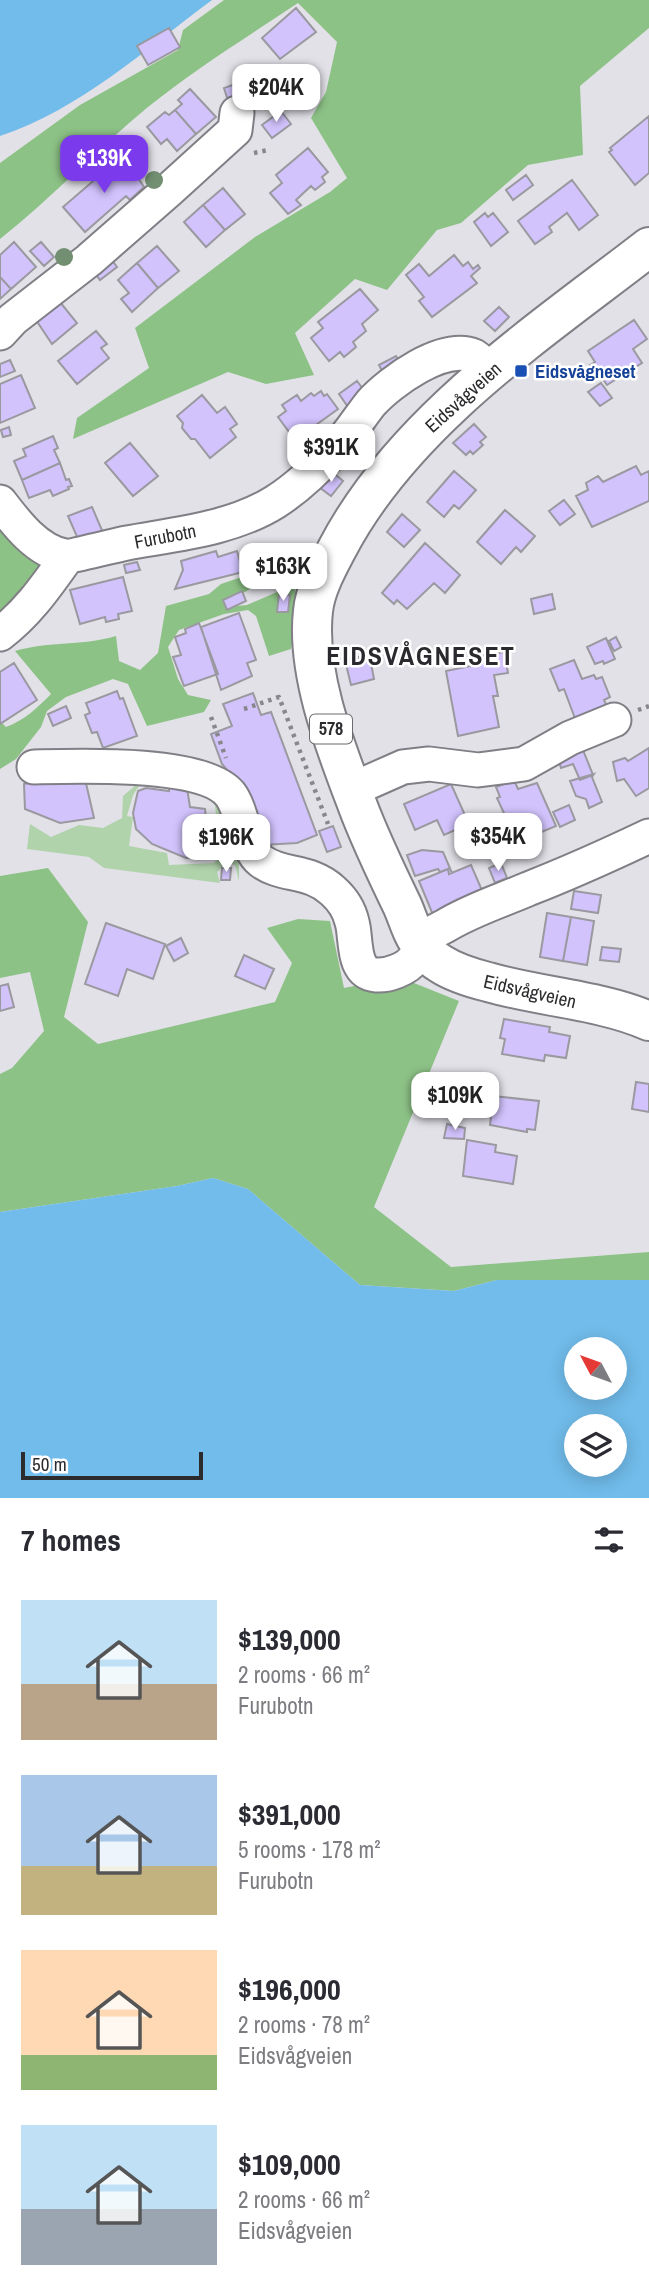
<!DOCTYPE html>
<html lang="en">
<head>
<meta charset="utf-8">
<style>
	:root { --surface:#fff; --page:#f2f2f3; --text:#2b2b33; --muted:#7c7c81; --accent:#7c3aed }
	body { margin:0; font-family:"Archivo Narrow",sans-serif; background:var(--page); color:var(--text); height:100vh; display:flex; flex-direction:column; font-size:26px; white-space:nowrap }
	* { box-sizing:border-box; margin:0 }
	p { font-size:23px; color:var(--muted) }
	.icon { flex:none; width:38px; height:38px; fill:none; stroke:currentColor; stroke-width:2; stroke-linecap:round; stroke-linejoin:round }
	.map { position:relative; height:1498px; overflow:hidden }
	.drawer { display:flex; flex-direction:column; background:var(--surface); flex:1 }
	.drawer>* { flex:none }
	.needle { width:46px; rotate:311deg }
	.fabs { position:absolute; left:564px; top:1337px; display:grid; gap:14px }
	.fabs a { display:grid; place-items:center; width:63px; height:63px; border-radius:50%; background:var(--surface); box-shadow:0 4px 18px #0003; font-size:35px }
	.scale { position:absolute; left:21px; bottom:18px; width:182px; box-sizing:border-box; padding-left:7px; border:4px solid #2c2b2e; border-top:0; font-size:19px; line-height:24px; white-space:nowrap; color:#2c2b2e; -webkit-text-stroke:5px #fff; paint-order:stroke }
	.price { position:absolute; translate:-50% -60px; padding:0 16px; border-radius:14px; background:#fff; color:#222; font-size:23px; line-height:46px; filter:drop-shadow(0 2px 4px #0008) }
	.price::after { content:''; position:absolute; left:50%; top:42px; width:21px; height:16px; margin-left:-10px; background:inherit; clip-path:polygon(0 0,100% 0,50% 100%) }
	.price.current { background:var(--accent); color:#fff }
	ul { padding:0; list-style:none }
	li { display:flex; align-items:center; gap:21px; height:175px; padding:0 21px }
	li span { display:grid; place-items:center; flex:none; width:196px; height:140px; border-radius:0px; color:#555 }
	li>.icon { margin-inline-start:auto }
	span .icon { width:84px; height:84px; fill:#fffc; stroke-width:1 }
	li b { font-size:30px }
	h2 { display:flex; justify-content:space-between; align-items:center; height:84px; padding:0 21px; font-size:30px }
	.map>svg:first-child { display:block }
	.green { fill:#b0d3ab }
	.forest { fill:#8dc286 }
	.water { fill:#71bceb; fill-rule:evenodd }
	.building { fill:#d2c3fd; stroke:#9a999f; stroke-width:2 }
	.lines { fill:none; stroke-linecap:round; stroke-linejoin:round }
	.minor-casing { stroke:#7f7f85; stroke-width:37 }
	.major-casing { stroke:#7f7f85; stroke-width:42 }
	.path { stroke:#88878c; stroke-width:4.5; stroke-dasharray:3.5 5; stroke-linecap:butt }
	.minor { stroke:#fff; stroke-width:33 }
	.major { stroke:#fff; stroke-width:38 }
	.tree { fill:#728f72 }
	.transit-dot { fill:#1a4fb4; stroke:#fff; stroke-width:2.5 }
	.labels { text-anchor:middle; stroke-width:5; stroke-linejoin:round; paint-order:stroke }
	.shield { fill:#fff; stroke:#6b6b6d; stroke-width:2 }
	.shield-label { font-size:18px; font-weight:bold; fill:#2c2b2e }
	.transit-label { font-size:19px; font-weight:bold; fill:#164399; stroke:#fff; text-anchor:start }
	.street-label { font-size:19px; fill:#2c2b2e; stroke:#fff }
	.district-label { font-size:26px; font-weight:bold; letter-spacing:2px; fill:#2a292e; stroke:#fff }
</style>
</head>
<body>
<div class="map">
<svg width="649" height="1498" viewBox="0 0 649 1498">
	<rect width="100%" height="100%" fill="#e2e1e8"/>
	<path class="green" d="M144,778L152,783L139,786L133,795L127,816L133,817L129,846L167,853L169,865L214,863L220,857L215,805L205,789L230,819L239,862V881L235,865L226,863L217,872L220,883L104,868L89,857L27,849L30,824L51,837L79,825L103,828L122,818L123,796Z"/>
	<path class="forest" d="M224,0H649V28L580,86L583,155L528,165L461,223L437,230L387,290L355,279L295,333L314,375L266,384L228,372L73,439L77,418L149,368L135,328L255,237L330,192L347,178L311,118L326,92L337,42L298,3C247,37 195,69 148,107C97,149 52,198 0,239V163L80,105L178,50L183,30Z
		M0,521L41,553V574L0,622Z
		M301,546L300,564C278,583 248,582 227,607L247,605L284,589H295L298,607L291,649L269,656L256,616L248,610L224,614L179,630L168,647L178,679L188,695L211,700L204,712L147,726L128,684L113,679L66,697L47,711L41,727L16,759L0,769V721L6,727C25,720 37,708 51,694L15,651C49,641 83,646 116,636L119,661L140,670L158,653L166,606L209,594L221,584L260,571Z
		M48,868L88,922L64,1017L98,1044L275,1002L292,963L267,928L298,919L330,921L344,988L399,977L459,1001L374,1207L451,1267L649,1252V1280H497L454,1291L360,1285L248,1189L213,1178L177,1186L0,1212V1074L12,1068L44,1031L30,972L0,978V876Z"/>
	<path class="water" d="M0,0H212C146,49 79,110 0,136Z
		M213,1178L248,1189L360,1285L454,1291L497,1280H649V1498H0V1212L177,1186ZM576,1349H614V1388H576ZM576,1426H614V1465H576Z"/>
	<path class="building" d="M296,8L316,32L280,59L262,38Z
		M169,28L180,47L148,65L137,46Z
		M238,83L246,105L231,110L224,88Z
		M190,89L216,117L196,134L175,110L182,104L178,100Z
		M175,110L196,134L177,151L167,139L161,144L147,127L165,112L169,115Z
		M281,111L291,124L272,138L262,125Z
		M649,116V173L635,185L609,152L612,150L610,148Z
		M308,148L328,172L322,177L325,182L315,190L311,186L296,200L301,205L288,214L270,193L282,183L276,175Z
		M125,158L144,187L130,200L126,196L85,232L63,207L107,169L110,172Z
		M526,175L533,185L513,200L506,190Z
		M572,180L598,215L579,230L567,213L549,227L552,232L535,244L518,221Z
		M223,188L245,214L225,230L203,205Z
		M203,205L225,230L206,247L184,222Z
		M485,213L488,217L493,213L508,232L491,246L474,222Z
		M14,242L36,267L11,289L0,277V255Z
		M41,242L54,257L44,266L30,251Z
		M157,246L179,271L158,288L137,263Z
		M108,255L117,267L100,280L91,268Z
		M454,255L463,266L468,262L473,269L478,265L480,268L471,276L477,283L432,317L419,301L424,297L406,275L419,264L429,276Z
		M137,263L158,288L132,312L121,299L129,293L118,280Z
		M0,277L11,289L0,299Z
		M360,289L378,310L362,324L366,331L353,342L356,347L344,357L340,352L329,361L311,338L323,328L318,322Z
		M60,302L77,323L52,344L36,320Z
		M499,307L509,317L495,331L484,321Z
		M634,320L647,339L633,349L642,363L607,385L598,372L596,374L590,365L595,362L588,351Z
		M96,331L107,344L101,348L109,358L77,384L58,361Z
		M396,356L402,366L384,375L379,365Z
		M10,360L15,371L0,377V364Z
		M21,375L35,408L0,423V384Z
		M357,381L366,393L348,407L339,394Z
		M601,383L612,398L600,406L588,392Z
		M321,391L324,396L327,394L338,409L295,440L278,417L286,411L282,405L297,395L301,401L311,393L314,396Z
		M202,395L217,413L225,407L237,424L230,429L236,437L210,458L195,439H191L182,428L183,423L177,416Z
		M474,424L486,437L480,442L483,445L473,454L470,451L466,455L453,443Z
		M9,427L11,435L3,437L1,430Z
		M53,436L58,448L54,450L60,463L22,480L14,461L26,456L23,449Z
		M130,443L158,476L133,496L105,463Z
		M60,463L66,480L69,479L72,486L68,487L69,489L53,496L50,490L29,498L22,480Z
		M636,466L641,475L649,471V501L592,527L576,496L588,490L586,483L598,476L603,482Z
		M331,471L343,481L331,496L319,487Z
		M454,471L476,490L459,509L454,505L444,517L427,502Z
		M564,500L575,514L560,525L549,511Z
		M92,507L104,535L78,539L68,516Z
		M505,510L535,536L521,552L516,547L501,564L477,542Z
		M402,514L420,530L404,547L387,532Z
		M425,543L460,575L445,593L434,583L407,609L397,600L394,604L382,593Z
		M216,551L218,557L237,551L243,572L175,589L183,570L181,561Z
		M137,562L140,570L126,573L124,565Z
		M123,577L132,611L118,614L119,619L106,622L105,617L80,624L70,590Z
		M242,591L246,601L227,610L223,600Z
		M279,594L290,595L288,612H277Z
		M552,594L555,609L534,614L531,599Z
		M239,613L256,660L247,663L252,676L221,690L201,627Z
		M199,623L218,674L184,686L173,657L181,655L175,637L186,633L185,629Z
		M616,637L621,647L614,651L609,641Z
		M606,638L615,659L604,664L603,661L595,664L587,647Z
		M504,652L508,673L494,675L498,696H493L499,727L458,736L446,671L480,664L479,656Z
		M359,657V661L370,658L374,679L351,685L345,660Z
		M574,660L582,679L594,675L596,679L602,677L610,697L604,700L608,709L576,721L564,689L559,691L550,669Z
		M14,663L37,700L0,724V672Z
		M117,691L120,699L123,698L137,736L103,748L97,732L92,733L85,715L90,713L86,703Z
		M253,693L261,715L271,712L317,835L297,843L262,845L234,778L222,764L211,734L232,726L223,704Z
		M66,706L71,718L53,726L48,714Z
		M581,745L593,775L580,780L573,764L561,768L557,755Z
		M649,748V788L636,796L624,779L617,781L613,762L625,758L628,761Z
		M594,774L592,777L602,802L589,808L586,799L576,796L570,781Z
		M57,779H85L94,818L60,823L25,809L24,784Z
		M514,780L518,789L537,783L556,826L532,836L528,828L514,835L497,798L500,797L496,787Z
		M451,784L469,824L444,835L437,820L415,830L404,804Z
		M169,786L187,788L190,807L205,809L210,857L186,858L152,844L136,829L133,813L138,791L146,788L169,791Z
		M569,805L575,820L560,827L553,812Z
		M333,826L341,847L327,852L319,831Z
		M422,850L443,852L452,873L449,874L448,869L440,872L438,869L415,876L407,855Z
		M501,863L507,878L495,883L489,868Z
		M471,865L484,895L433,915L419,881L448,869L449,874Z
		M222,868H231L230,880H221Z
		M574,891L601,895L598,913L571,909Z
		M547,913L571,917L563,961L540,957Z
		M571,917L594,921L587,965L563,961Z
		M106,923L165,944L153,979L127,969L118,996L85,984Z
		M181,938L188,953L174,961L166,946Z
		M602,947L621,949L619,962L600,960Z
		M244,955L274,969L265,989L235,976Z
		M8,984L14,1007L0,1011V986Z
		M504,1019L550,1027L549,1032L570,1036L566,1058L545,1055L544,1061L502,1054L505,1039L500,1038Z
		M636,1082L649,1084V1112L632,1109Z
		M493,1096L539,1101L535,1130L527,1129V1132L490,1125Z
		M447,1124L465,1128L464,1139L444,1138Z
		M467,1140L496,1145L495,1152L517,1156L513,1184L463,1176Z"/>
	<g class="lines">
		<defs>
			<path id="minor" d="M0,333L13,319L89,260L169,190L235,130L237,113
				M0,502C16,523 37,551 65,556C71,557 116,545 127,543C176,534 232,529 275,502C297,488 318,468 335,449C349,435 359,418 371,403C390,382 443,343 474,356C479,359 485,366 489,371
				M0,634C28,613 47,585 67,557
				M34,767C76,766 203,761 230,794C243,811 245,849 261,861C282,877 310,869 333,891C342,899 349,909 352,922C357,938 351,973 376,975C388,976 407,969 414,959C418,954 417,949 420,944C425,936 437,930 445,926C471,910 500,901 528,889C569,873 609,855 649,836
				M351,790L403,767L429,764L478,770L524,764L570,738L614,720"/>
			<path id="major" d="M649,247C538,333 403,422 337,549C327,568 315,590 313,611C306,673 335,746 357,804C370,839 386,872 402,905C408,918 412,935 421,945C426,952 434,960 441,964C455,973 472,978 488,982C540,997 601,1000 649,1021"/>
		</defs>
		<use href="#minor" class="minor-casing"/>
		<use href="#major" class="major-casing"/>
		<path class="path" d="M263,107L271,101L282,86L276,68
			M254,153L268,150
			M244,709L279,697L328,824
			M638,710L649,706
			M211,717L226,758"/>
		<use href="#minor" class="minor"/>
		<use href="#major" class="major"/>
	</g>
	<g class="tree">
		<circle cx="154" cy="180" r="9"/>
		<circle cx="64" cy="257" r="9"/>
	</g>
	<rect class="transit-dot" x="514" y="364" width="14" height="14" rx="3.5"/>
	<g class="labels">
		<rect class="shield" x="310" y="714.5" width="42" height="29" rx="5"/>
		<g class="shield-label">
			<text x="331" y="735">578</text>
		</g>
		<g class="transit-label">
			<text x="535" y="378">Eidsvågneset</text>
		</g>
		<g class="street-label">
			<text transform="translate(463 397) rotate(-42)" y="7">Eidsvågveien</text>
			<text transform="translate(165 536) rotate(-11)" y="7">Furubotn</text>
			<text transform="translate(530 991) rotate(13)" y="7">Eidsvågveien</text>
		</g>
		<g class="district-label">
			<text x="421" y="665">EIDSVÅGNESET</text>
		</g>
	</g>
</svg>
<div class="fabs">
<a><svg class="needle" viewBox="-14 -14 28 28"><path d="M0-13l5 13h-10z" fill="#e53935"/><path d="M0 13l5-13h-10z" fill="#7c7c81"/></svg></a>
<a><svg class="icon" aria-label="layers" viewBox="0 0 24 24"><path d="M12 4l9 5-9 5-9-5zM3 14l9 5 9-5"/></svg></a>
</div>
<div class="scale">50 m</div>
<b class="price" style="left:276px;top:124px">$204K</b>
<b class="price current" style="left:104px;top:195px">$139K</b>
<b class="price" style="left:331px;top:484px">$391K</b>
<b class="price" style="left:283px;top:603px">$163K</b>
<b class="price" style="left:498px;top:873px">$354K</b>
<b class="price" style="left:226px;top:874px">$196K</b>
<b class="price" style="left:455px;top:1132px">$109K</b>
</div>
<section class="drawer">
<h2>7 homes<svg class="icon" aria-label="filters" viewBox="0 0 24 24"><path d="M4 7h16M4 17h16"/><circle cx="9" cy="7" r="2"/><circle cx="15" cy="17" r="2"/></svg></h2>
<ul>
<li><span style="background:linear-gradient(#bfe0f5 60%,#b9a48a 0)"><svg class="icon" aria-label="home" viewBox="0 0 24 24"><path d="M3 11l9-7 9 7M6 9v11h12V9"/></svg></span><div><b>$139,000</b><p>2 rooms · 66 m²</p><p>Furubotn</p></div></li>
<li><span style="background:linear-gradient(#a9c7e8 65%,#c2b280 0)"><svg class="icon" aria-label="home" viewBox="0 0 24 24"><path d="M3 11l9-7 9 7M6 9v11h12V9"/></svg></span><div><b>$391,000</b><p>5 rooms · 178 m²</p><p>Furubotn</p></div></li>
<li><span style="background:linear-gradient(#ffd9b3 75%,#8fb573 0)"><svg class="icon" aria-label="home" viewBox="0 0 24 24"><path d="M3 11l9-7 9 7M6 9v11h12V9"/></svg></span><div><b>$196,000</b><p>2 rooms · 78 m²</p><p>Eidsvågveien</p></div></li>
<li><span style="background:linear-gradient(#bfe0f5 60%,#9aa5b1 0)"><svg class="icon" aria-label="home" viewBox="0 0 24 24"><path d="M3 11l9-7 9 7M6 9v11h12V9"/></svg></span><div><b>$109,000</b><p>2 rooms · 66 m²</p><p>Eidsvågveien</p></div></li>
</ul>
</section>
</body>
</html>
